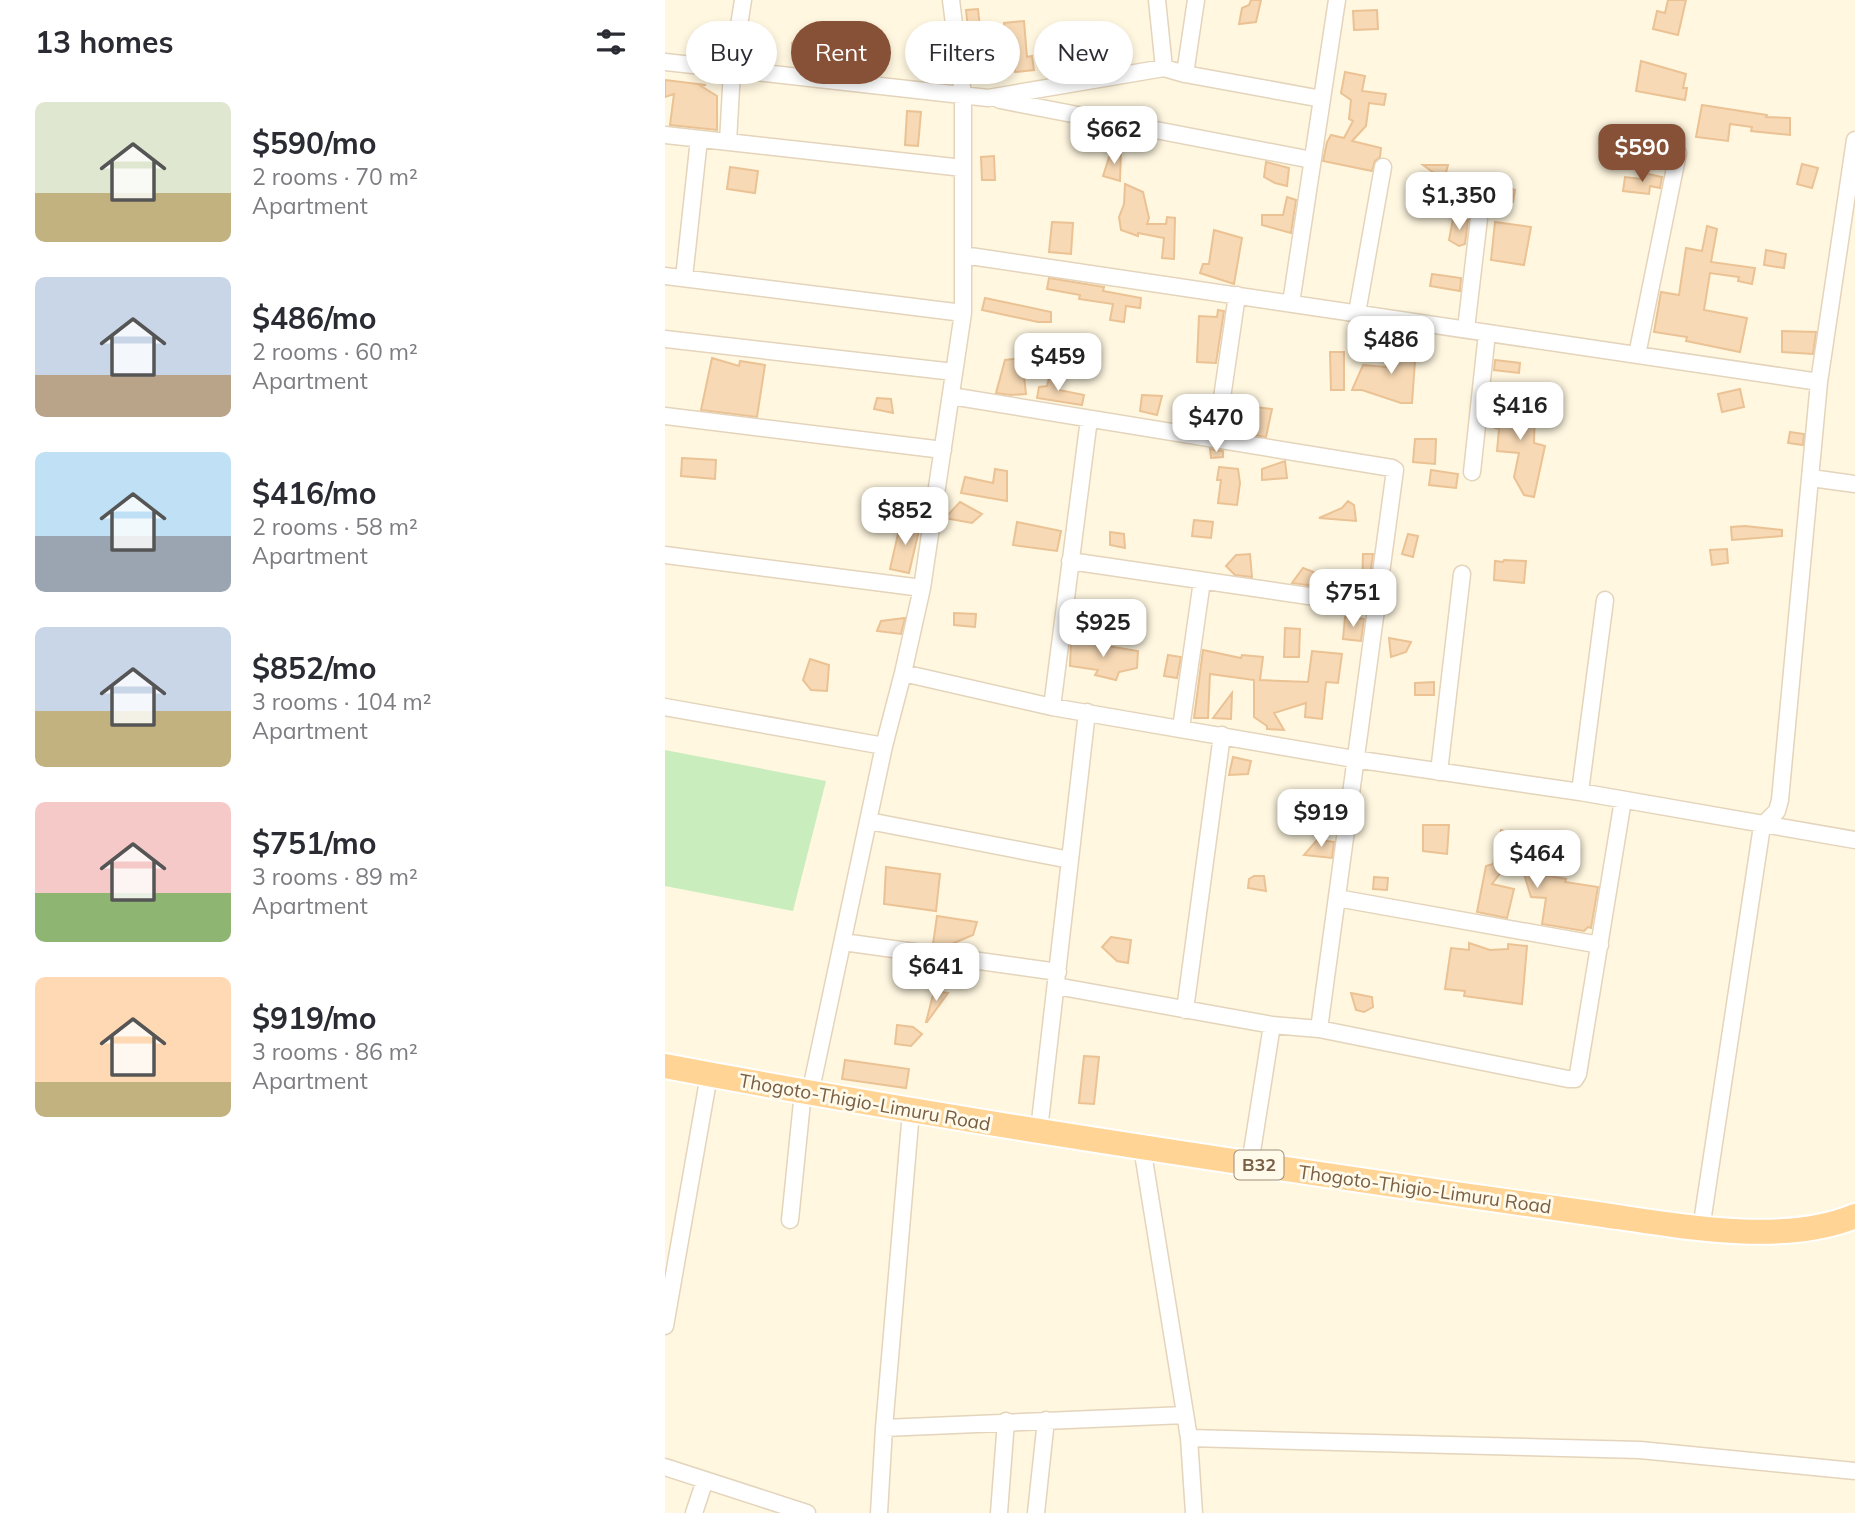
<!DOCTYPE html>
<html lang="en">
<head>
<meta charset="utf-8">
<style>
	:root { --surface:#fff; --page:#f7f7f7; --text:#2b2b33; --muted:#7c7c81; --accent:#865136 }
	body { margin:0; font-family:Mulish,sans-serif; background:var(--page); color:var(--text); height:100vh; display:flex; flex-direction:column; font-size:26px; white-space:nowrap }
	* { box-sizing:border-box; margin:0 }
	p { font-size:23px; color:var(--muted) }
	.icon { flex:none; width:38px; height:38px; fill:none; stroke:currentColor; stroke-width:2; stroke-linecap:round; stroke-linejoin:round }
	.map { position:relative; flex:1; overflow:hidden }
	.panel { display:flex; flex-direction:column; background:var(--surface); width:665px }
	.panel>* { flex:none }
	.top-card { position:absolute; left:21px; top:21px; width:665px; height:63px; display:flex; gap:14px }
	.price { position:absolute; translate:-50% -60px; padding:0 16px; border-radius:14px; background:#fff; color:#222; font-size:23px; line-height:46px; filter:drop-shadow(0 2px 4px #0008) }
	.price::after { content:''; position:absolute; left:50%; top:42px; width:21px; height:16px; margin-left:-10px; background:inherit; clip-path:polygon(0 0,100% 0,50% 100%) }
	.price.current { background:var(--accent); color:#fff }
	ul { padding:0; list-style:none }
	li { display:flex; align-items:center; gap:21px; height:175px; padding:0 35px }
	li span { display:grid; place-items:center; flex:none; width:196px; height:140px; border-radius:10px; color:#555 }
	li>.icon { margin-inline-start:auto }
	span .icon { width:84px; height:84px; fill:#fffc; stroke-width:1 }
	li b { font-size:30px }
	h2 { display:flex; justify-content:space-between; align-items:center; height:84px; padding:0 35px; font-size:30px }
	.pill { padding:0 24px; border-radius:32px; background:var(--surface); box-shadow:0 4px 10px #0003; font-size:24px; line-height:63px }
	.pill.current { background:var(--accent); color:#fff }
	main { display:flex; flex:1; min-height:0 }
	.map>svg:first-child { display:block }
	.green { fill:#caedbe }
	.building { fill:#f7d9b5; stroke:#ebc294; stroke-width:2 }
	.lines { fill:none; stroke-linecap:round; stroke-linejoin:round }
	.minor-casing { stroke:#e4d4bb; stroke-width:19 }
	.trunk-casing { stroke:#fff; stroke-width:28 }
	.minor { stroke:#fff; stroke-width:16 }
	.trunk { stroke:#ffd494; stroke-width:24 }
	.labels { text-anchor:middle; stroke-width:6; stroke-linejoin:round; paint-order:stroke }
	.shield { fill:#fffae9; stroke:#a08e76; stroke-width:2 }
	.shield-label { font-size:18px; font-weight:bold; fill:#785f45 }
	.street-label { font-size:19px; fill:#785f45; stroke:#fffae9 }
</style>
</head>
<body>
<main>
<section class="panel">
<h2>13 homes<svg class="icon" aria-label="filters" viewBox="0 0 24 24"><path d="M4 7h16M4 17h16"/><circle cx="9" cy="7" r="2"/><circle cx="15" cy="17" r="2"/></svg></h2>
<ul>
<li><span style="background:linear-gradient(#dfe7d0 65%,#c2b280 0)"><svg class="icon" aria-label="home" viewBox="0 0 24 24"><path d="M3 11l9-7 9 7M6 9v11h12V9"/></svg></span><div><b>$590/mo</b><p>2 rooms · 70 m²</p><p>Apartment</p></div></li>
<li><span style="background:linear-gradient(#c9d6e8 70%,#b9a48a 0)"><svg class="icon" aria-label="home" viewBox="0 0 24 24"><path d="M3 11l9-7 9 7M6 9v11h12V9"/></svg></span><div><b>$486/mo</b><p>2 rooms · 60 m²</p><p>Apartment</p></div></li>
<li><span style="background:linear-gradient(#bfe0f5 60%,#9aa5b1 0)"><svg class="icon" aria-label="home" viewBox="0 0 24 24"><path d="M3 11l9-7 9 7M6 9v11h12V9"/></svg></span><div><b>$416/mo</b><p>2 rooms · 58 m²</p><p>Apartment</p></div></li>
<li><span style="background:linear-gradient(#c9d6e8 60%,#c2b280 0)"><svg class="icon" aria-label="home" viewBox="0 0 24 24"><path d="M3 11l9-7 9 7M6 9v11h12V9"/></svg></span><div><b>$852/mo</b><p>3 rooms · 104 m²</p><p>Apartment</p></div></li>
<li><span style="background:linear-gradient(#f6c9c9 65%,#8fb573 0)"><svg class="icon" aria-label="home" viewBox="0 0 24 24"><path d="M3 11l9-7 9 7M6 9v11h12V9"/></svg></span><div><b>$751/mo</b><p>3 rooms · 89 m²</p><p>Apartment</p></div></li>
<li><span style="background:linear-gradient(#ffd9b3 75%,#c2b280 0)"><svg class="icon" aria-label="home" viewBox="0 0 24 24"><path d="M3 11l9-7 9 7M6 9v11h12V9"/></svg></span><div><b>$919/mo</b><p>3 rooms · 86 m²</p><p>Apartment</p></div></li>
</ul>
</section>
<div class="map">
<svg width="1190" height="1513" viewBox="0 0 1190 1513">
	<rect width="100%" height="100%" fill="#fff7e0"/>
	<path class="green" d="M0,750L161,781L128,911L0,886Z"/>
	<path class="building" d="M586,0H596L591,22L574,24L577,8L584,5Z
		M1003,0H1021L1013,35L988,29L992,11L1000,13Z
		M313,9L315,28L303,29L301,10Z
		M712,10L713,29L689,30L688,11Z
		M359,21L362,57L367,56L369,70L350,72L347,46L341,47L339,23Z
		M264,29H274L278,34L279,42L276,55L266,56Z
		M139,35L149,39L143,56L128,57L127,43Z
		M190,52L206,53L204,67L186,63Z
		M976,61L1021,74L1018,88H1022L1020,100L971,91Z
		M680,72L700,76L697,91L721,94L719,105L704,103L701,126L687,141L716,148L715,157L710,161L707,171L658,161L662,142L666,135L679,138L688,121L684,119L686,100L676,93Z
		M0,80L41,85L36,86L52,96V130L5,125L9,94L0,97Z
		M1037,105L1102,115L1101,117L1125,118V135L1086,131L1087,127L1065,124L1063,141L1031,137Z
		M242,111L256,112L253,146L240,145Z
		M456,149L455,181L438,176L446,151Z
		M329,156L330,180H317L316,157Z
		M601,162L624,168L622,186L610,183L599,177Z
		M1137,164L1153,168L1147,188L1132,184Z
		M758,165H783L779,180Z
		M65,167L93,171L90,193L62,189Z
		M979,173L997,177L995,188L985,186L984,194L958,191L960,177L977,179Z
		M791,180L808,187L805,202L789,197Z
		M460,184L478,192L484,218L482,224H501L502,217L510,218L509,259L497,258L499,238L473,233V236L456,230L454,217L459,204Z
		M838,186L850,190L848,202H835Z
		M622,197L631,200L626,233L597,225V215H618Z
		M788,219L803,220L800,244L794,246L784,240Z
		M387,222L408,223L406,254L384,252Z
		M830,222L866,227L859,265L826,260Z
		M1042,226L1052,229L1046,262L1090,268L1087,284L1073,281L1074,277L1045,273L1039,310L1082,318L1075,352L1021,341L1022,337L989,332L996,292L1014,295L1021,248L1037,251Z
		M549,230L577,238L569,284L535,273L538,264H544Z
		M1101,250L1121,254L1119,268L1099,265Z
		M767,274L796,278L795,291L765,286Z
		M384,278L439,287L438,291L476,298L475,308L461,306L459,322L445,320L448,304L414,299L415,295L382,289Z
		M320,298L386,312V322H373L317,310Z
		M553,310L559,311L551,363L532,362L534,316L552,317Z
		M1117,331L1151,332L1148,354L1117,352Z
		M723,345L751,347L747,403H736L697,390H687L698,365L721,367Z
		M665,352H679V390H666Z
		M47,358L74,366L75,361L100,365L92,417L36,410Z
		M357,358L361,394L345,395L331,393L340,360Z
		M830,360L855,363L854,373L829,370Z
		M387,365L394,390L419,395L417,405L372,398L374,387L382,386Z
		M1075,389L1079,407L1057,412L1053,394Z
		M477,395L497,396L492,415L475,411Z
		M568,395L582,399L578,413L566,409Z
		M212,398L226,399L228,413L209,409Z
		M831,401L870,404L869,443L880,446L869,497L859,495L849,477L854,453L832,451L834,429L830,428Z
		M590,407L607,409L601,437L584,434Z
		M1125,432L1139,434L1138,445L1123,443Z
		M750,439H771L770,464L748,462Z
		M545,449L558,451V457L546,458Z
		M17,458L51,460L50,479L16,476Z
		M620,461L622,478L597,480V469Z
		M554,467L573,469L575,483L572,505L553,503L556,480H552Z
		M330,469L342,471V501L296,493L300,477L328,483Z
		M766,470L793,474L791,488L764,485Z
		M683,501L689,505L691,521L654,518L677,508Z
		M295,502L317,514L307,523L280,518Z
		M529,520L548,522L546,538L527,536Z
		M236,521L255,526L244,573L225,569Z
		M352,522L396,531L392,551L348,545Z
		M1080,526L1117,530V536L1067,540L1066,527Z
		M445,532L459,534L460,548L445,545Z
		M743,534L753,536L748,557L737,554Z
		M1062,549L1063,563L1047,565L1045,550Z
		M585,554L587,577L570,575L561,566L571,555Z
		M698,554H708L703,590L697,589Z
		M839,560L861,561L859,583L829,580L830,561L838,562Z
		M638,568L651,573L650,586L627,583Z
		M289,613L311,614L310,627L289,625Z
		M680,617L699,619L696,641L678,639Z
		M240,618L236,634L212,631L216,621Z
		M620,628L635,629L634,657H619Z
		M724,638L746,642L741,652L726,657Z
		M406,640L473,651L472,668L454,672L451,680L430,675L433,670L405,666Z
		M538,650L576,658L577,655L598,657L595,680L643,682L647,651L677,654L673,683L661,682L657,719L640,717L641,703L609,713L619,730L602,729V726L589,717V680L545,674L543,718H529Z
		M503,655L516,657L512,678L499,676Z
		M145,659L164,665L162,691L146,690L138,680Z
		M769,682V695H750V683Z
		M567,693L566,719L548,718Z
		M568,757L586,761L583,774L564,775Z
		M758,825H784L782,854L758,851Z
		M836,830L863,839L862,874L879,875L901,879L900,882L933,887L926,928L923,927L919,931L877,924L881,898L866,897L852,851L827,884L849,889L842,918L812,912L821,866L828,864Z
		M652,840L669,842L667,858L639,855Z
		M221,867L275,874L271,911L219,904Z
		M589,876H599L601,891L583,888L584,879Z
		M709,877L723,878L722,890L708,889Z
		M272,916L312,922L308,935L284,945L268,944Z
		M446,937L466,940L463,963L452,961L437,947Z
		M804,943L825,950L843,949V944L862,946L857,1004L799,996L800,991L780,989L786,948L804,950Z
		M269,991L283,993L262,1022H261Z
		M686,993L707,997L708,1007L699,1012L691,1010Z
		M232,1025L248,1027L257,1034L246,1046L230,1044Z
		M419,1056L434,1057L429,1104L414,1103Z
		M180,1060L244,1069L241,1088L177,1079Z"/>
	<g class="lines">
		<defs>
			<path id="minor" d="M492,0L499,68
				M0,62L323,98L499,68L520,74L531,0
				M520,74L657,99
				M335,100L647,160
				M0,135L298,168
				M63,142L67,70L78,0
				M298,255L1154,382L1115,800L1112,811L1097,826L1036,1229
				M0,276L298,313
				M19,278L34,139
				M626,303L672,0
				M692,313L718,167
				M801,329L816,201
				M0,339L289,372
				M972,355L1013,153
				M1154,382L1190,140
				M286,396L727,468L730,470L654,1029
				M0,416L278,450
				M551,439L572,295
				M807,472L822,333
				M1146,478L1190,484
				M0,555L257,588
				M405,561L711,606
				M238,673L387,707L689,759L915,792L1190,840
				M0,707L219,746
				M387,707L424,419
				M516,728L537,581
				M774,772L797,574
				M915,792L940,600
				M204,821L405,860
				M672,898L935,945
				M178,942L393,972
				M391,986L607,1025L654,1029L903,1079H910L913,1074L958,800
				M520,1010L557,735
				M145,1094L219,746L238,673L257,588L298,313V95L286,0
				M246,1111L219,1428L520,1415
				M374,1130L422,712
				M477,1147L524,1438L975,1450L1190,1471
				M585,1164L607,1025
				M125,1220L138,1092
				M0,1326L44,1075
				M524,1438L529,1513
				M0,1467L142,1513
				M29,1513L40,1480
				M214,1513L219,1428
				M334,1513L341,1421
				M371,1513L381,1420"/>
			<path id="trunk" d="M0,1066C258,1115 517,1154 777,1192C831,1200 885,1207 939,1215C1015,1226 1117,1246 1190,1216"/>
		</defs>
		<use href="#minor" class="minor-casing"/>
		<use href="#trunk" class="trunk-casing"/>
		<use href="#minor" class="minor"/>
		<use href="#trunk" class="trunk"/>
	</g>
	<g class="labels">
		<rect class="shield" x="569.5" y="1150.5" width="49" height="29" rx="5"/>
		<g class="shield-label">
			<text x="594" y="1171">B32</text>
		</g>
		<g class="street-label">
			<text transform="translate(200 1102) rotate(10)" y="7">Thogoto-Thigio-Limuru Road</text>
			<text transform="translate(760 1189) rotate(8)" y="7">Thogoto-Thigio-Limuru Road</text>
		</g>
	</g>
</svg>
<b class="price" style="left:449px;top:166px">$662</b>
<b class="price current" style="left:977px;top:184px">$590</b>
<b class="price" style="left:794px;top:232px">$1,350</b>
<b class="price" style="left:726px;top:376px">$486</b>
<b class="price" style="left:393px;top:393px">$459</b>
<b class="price" style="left:855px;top:442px">$416</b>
<b class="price" style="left:551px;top:454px">$470</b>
<b class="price" style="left:240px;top:547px">$852</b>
<b class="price" style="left:688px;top:629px">$751</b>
<b class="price" style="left:438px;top:659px">$925</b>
<b class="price" style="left:656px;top:849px">$919</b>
<b class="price" style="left:872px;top:890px">$464</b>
<b class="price" style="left:271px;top:1003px">$641</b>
<div class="top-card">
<a class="pill">Buy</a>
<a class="pill current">Rent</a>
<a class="pill">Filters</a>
<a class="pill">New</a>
</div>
</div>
</main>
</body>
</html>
